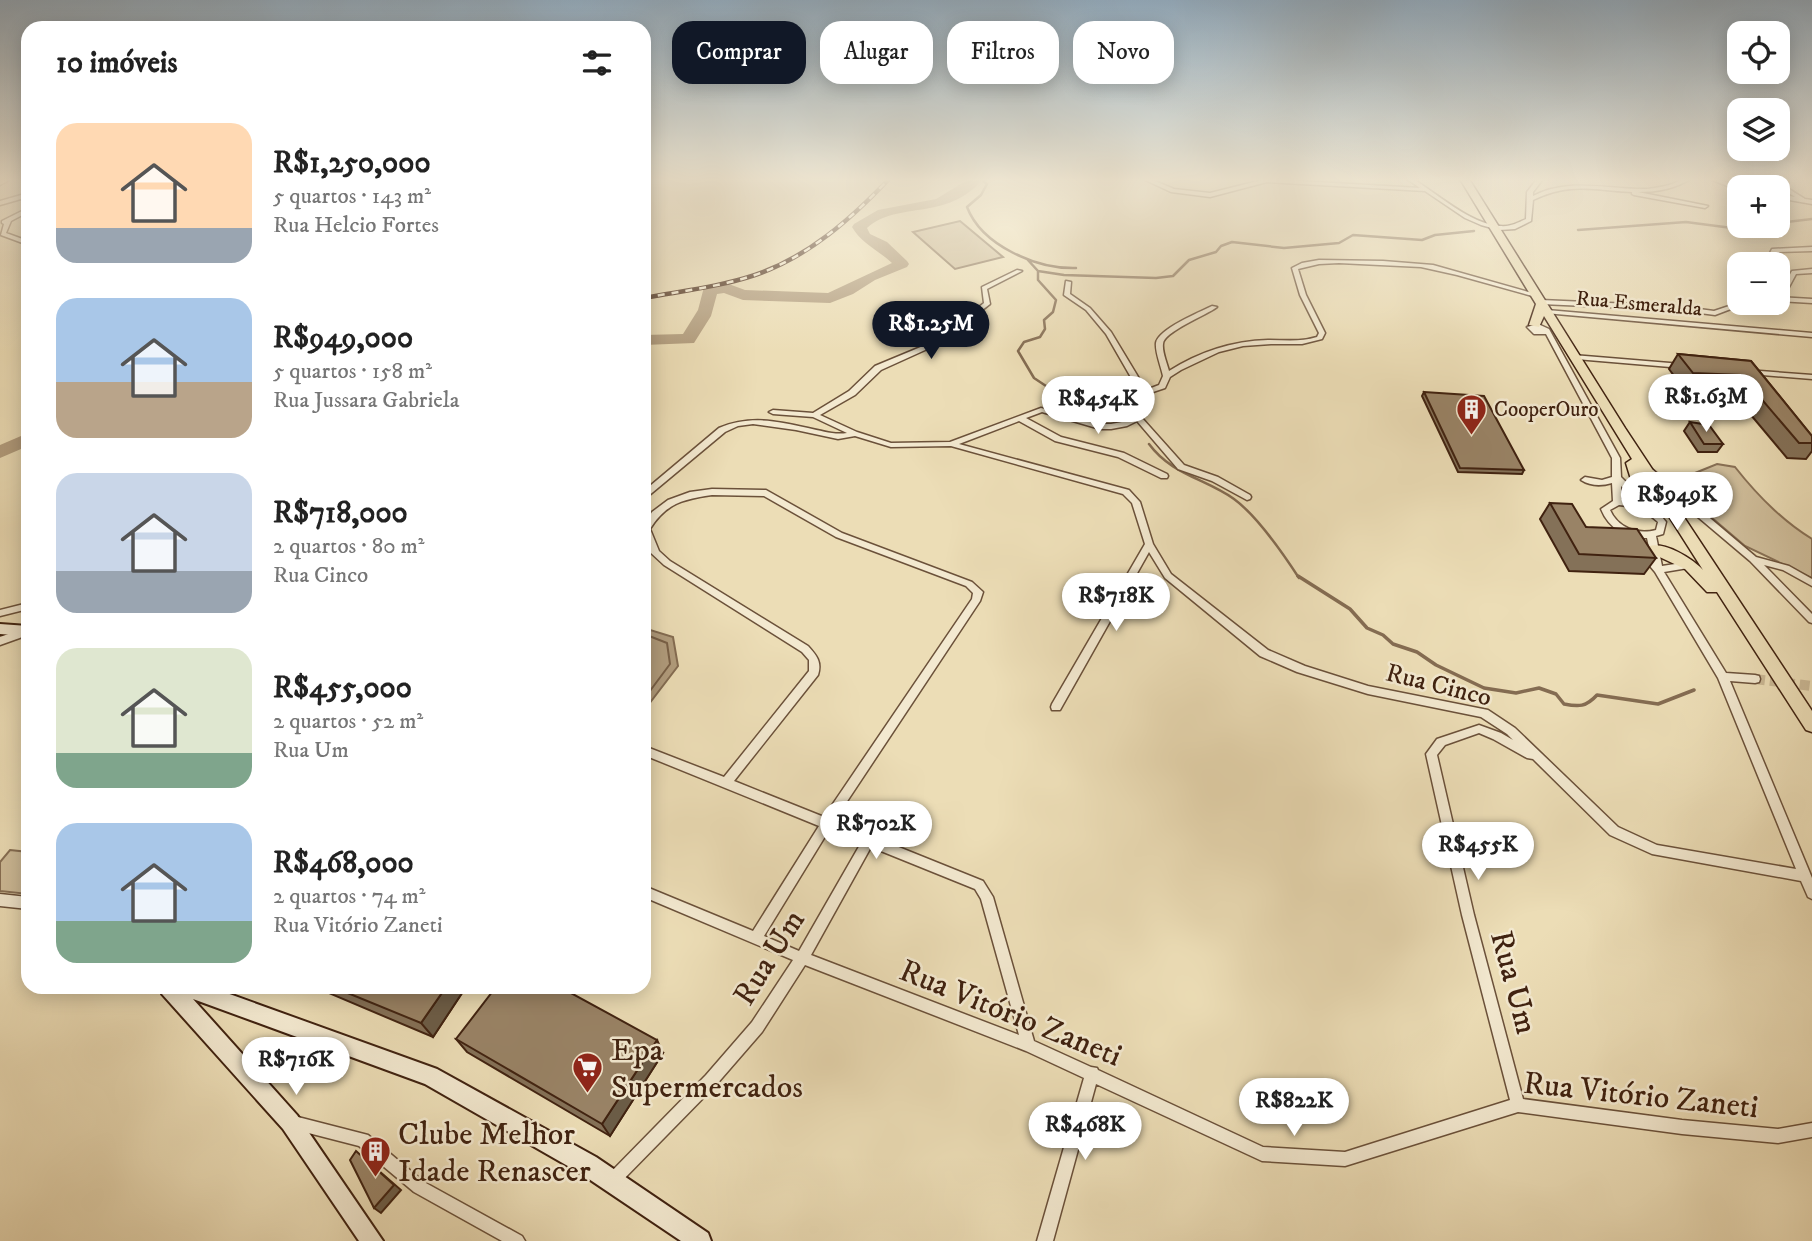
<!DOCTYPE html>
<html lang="pt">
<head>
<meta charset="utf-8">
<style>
	:root { --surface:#fff; --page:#f6f6f6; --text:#222; --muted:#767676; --accent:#111827 }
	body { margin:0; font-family:"IM FELL DW Pica",serif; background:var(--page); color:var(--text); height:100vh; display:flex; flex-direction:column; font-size:26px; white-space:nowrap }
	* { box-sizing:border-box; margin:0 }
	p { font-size:23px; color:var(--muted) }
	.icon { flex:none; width:38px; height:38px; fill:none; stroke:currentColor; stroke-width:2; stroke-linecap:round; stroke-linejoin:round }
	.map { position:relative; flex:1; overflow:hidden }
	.drawer { position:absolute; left:21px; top:21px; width:630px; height:973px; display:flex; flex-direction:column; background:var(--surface); border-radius:21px; box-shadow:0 4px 18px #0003 }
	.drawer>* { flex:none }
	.banner { position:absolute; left:672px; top:21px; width:665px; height:63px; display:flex; gap:14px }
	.tools { position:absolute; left:1727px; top:21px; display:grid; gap:14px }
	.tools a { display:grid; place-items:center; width:63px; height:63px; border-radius:14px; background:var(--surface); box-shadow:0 4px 18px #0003; font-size:35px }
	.price { position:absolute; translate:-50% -60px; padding:0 16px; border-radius:24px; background:#fff; color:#222; font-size:23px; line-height:46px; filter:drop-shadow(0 2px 4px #0008) }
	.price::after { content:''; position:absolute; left:50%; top:42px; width:21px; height:16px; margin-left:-10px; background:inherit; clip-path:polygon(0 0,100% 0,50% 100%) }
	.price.selected { background:var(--accent); color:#fff }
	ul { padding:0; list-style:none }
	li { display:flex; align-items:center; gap:21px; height:175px; padding:0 35px }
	li span { display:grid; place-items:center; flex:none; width:196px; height:140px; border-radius:21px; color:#555 }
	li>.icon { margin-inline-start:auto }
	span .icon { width:84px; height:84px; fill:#fffc; stroke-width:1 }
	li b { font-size:30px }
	h2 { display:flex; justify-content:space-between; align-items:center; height:84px; padding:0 35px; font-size:30px }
	.chip { padding:0 24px; border-radius:21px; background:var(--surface); box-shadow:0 4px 18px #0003; font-size:24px; line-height:63px }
	.chip.selected { background:var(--accent); color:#fff }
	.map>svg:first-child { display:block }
	.green { fill:#cfbd9a; stroke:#887055; stroke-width:2 }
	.water { fill:#b29d7e; stroke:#846c52; stroke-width:2 }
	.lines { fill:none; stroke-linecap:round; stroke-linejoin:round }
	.shore { stroke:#796047; stroke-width:2 }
	.stream-far1 { stroke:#846c52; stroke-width:2.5 }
	.stream { stroke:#846c52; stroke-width:3.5 }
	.river { fill:#b29d7e; fill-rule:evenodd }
	.street-tunnel { stroke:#cab895; stroke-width:10; stroke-dasharray:10 5; stroke-linecap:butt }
	.street-casing { stroke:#6b513a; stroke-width:3 }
	.secondary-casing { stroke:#402210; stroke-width:4 }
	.primary-casing { stroke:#402210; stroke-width:3 }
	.street { fill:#f3e9d0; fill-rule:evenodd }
	.secondary { fill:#f3e9d0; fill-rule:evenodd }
	.primary { fill:#ecddb6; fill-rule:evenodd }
	.rail-casing { stroke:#402210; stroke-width:4.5 }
	.rail { stroke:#f3e9d0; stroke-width:2.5; stroke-dasharray:7; stroke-linecap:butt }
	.wall { fill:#847158; stroke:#402210; stroke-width:2 }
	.shaded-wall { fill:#6b5c47; stroke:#402210; stroke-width:2 }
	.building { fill:#998366; stroke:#402210; stroke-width:2 }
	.labels { text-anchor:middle; stroke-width:5; stroke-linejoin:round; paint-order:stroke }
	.far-street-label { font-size:21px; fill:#402210; stroke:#f3e9d0 }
	.far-poi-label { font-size:21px; fill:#402210; stroke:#f3e9d0; text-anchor:start }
	.street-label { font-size:26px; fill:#402210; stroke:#f3e9d0 }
	.near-street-label { font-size:32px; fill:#402210; stroke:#f3e9d0 }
	.near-poi-label { font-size:32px; fill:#402210; stroke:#f3e9d0; text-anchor:start }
</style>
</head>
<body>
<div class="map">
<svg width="1812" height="1241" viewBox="0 0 1812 1241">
	<rect width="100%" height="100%" fill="#ecddb6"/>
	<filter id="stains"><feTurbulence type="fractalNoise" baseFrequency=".00286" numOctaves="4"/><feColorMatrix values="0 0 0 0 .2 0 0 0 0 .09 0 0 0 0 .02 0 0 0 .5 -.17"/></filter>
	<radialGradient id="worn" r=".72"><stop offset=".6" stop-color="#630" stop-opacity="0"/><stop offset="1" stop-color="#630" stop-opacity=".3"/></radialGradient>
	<path class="green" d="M960,221L1003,257L955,269L913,232Z
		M1717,464L1735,467C1757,495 1781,520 1812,539V578L1745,546L1698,506L1695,473Z
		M10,850L28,852V894L0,891V862Z"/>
	<path class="water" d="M644,618L650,630L673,637L678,666L649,704L644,706Z"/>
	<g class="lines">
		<path class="shore" d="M644,634L667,643L670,664L644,699"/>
		<path class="stream-far1" d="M981,179L987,184L981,195L967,207C982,246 1037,269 1076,268
			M1778,223L1812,219
			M1578,230L1686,222L1732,228L1740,226
			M1027,259L1038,271V280L1056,300L1053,312L1044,320L1045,329L1040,337L1024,342L1018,351L1034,378L1046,386L1068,387L1086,396L1099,410L1119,419
			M1038,271L1064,275L1156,278L1173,276L1189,260L1216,252L1221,246L1232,242L1284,248L1339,243L1353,235L1422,240L1435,235L1474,231
			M1149,444C1172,475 1204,478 1234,499C1256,515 1284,555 1299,578"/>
		<path class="stream" d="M1298,576L1350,609L1367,628L1383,635L1393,644L1417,652L1436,665L1484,688L1516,693L1539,688L1556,694L1564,704C1579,707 1586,707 1597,695L1658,704L1694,690"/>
		<path class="river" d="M969,179H983C947,222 899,200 867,228L870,234L887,242L907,261L909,264L907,267L875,280L853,294L830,303L743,300L724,293L717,294L711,316L694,343L644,345V335L683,334L698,310L704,287L726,283L745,290L828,293L892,263C878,250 861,243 852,227L854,224L878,210L936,199Z
			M28,433V446L0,458V445Z"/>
		<path class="street-tunnel" d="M1755,679L1812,686"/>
		<defs>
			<path id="street" d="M4,179H11L0,185V181Z
				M1143,179H1150L1174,189L1210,193L1266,179L1420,188L1407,179H1413C1438,194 1470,224 1500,226C1510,227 1517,223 1526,219L1527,192L1537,179H1543L1533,192V196C1571,177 1607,190 1647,189C1654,188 1662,187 1669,185C1676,183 1681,179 1690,179C1675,189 1656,192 1638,192L1708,206L1705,208L1634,195L1632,194V192C1593,190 1569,182 1533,200L1531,221L1515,229L1499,230L1481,225L1465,218L1425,191L1267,182L1210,197L1171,192Z
				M1710,179H1717L1740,187V191Z
				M1767,179H1773L1805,199L1812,200V204L1778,198V194L1795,197Z
				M28,193V197L0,205V201Z
				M28,208V212L11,221L6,233L28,241V245L1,235L4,224L2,223V221Z
				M1812,247V251L1776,252L1773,259L1778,263V265L1772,264L1767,259L1772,249Z
				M1319,260L1383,261L1433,265L1539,295L1536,297L1457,275L1421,267L1339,263L1319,264L1298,269L1306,295L1325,333L1322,339L1302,344H1271L1243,346L1219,352L1181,370L1170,377L1165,388L1147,394L1142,418L1184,465L1218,477L1250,495L1251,497L1250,499L1247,500L1212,481L1178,469L1137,421L1127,426L1111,429H1100L1042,412L1026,418L1061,437L1124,453L1167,474L1168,476L1167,478H1161L1118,457L1055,441L1019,421L959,444L1129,490L1140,502L1153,544L1171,574L1268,650L1305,666L1368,686L1488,710L1515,728L1618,827L1657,845L1796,869L1718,678L1655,572L1639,553L1643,550L1646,551L1651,556L1647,538C1626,538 1609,529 1601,509L1613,501L1612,483C1602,486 1590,486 1581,480L1585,477L1602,480L1612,477V458L1546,334H1534L1527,327L1538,324L1549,329L1620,458L1621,477L1641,497L1640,499H1634L1621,486V499C1640,501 1655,507 1666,522L1663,534L1656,536L1662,566L1688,562L1693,565L1688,568L1664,572L1726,673L1755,675L1759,676L1760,679L1759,682L1755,683L1730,681L1812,878V899L1808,897L1801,881L1652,854L1610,835L1533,759L1527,758L1493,739L1479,733L1445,745L1437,755L1474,915L1523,1099L1682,1120L1778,1129L1812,1123V1137L1778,1143L1682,1134L1518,1112L1345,1166L1262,1161L1096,1084L1053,1241H1037L1084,1078L1026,1051L805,965L762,1032L716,1085L617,1186L612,1188L607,1186L605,1181L607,1176L706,1075L752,1022L793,960L644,897V886L753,931L819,826L644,755V746L724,777L809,671V660L802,652L664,565L651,553L644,535V525L652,512L668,500L690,492L712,489L766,490L842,533L972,582L983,592L980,601L834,821L983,881L993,897L1034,1041L1091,1067L1097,1068L1098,1070L1263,1147L1345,1152L1510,1100L1462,915L1426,754L1437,739L1479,725L1501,733L1513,740L1507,734L1481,717L1368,694L1297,672L1260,656L1165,578L1149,552L1060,710H1052L1051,707L1052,704L1145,544L1132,503L1123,494L951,446L891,447L855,436L838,439L796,430L753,424L738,426L725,432L647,497L644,498V491L719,428C750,415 777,421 808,428C822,431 834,435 847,433L813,417L773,414L769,412L773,410L813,413L849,391L875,366L952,334L968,316L984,303L982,287L1017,270L1022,271L987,289L990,304L972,318L956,336L881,370L855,395L820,415L857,432L891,443L950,442L1041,408L1100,424H1111L1122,422L1134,417L1140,393L1106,334L1086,310L1064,295L1066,281L1071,282L1070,294L1090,308L1111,332L1146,390L1159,385L1163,376C1161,366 1155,352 1156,343C1158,329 1200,312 1212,306L1217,307C1207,315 1163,332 1163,344C1162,352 1167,363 1169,371C1199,352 1232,341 1268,340C1285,340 1301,342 1317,337L1319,333L1300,295L1292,268L1302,263ZM712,495L764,496L836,537L966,586L973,593L972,599L824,817L734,781L818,675C822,662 817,656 808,646L670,561L659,551L650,529C666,503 684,499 712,495ZM1619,505C1634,506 1646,511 1658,522L1656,530C1637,535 1618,528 1610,510ZM829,830L861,843L799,951L764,936ZM871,847L975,889L981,899L1019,1035L811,955Z
				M1750,261L1752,262L1753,264H1747L1748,262Z
				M1812,269V273L1796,274L1789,287L1778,293V288L1784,285L1792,271Z
				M1740,295V303L1736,307L1715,315L1677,310L1541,304L1538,302L1541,300L1677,306L1714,311L1732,305Z
				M1778,297L1812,299V303L1778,301Z
				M1547,310L1812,333V337L1545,313L1544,312Z
				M1573,355L1682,364L1686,366L1682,368L1576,359H1573Z
				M1747,370L1812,375V379L1750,374H1747Z
				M1650,469L1653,470L1756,557L1789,566L1812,579V586L1783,570L1764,565L1812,614V623L1809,622L1750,561L1647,474L1646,472Z
				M28,603V609L0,616V610Z
				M28,627V635L0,645V637Z
				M0,894L28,897V909L0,906Z
				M294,1116L368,1135L424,1182L522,1236L525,1241H502L414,1192L359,1146L289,1128L287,1123L289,1118Z"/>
			<path id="secondary" d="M0,624L28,626V636L0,634Z
				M160,987H210L437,1069L596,1157L708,1233L711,1241H681L580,1173L425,1084L193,999L297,1115L383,1241H359L283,1129L162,994Z"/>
			<path id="primary" d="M1460,179H1469L1625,428L1812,711V732L1806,730L1717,592H1707L1685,569L1649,552L1647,549L1649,546C1665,542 1692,558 1703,570L1644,477L1648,489L1638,507L1633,508L1626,504L1634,489L1626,463L1632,459L1544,316L1539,327L1529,325L1536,304Z"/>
		</defs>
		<use href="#street" class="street-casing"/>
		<use href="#secondary" class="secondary-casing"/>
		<use href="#primary" class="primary-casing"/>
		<use href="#street" class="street"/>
		<use href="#secondary" class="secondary"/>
		<use href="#primary" class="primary"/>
		<defs>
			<path id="rail" d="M644,298C681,291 719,287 755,275C808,257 851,219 889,179"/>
		</defs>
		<use href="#rail" class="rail-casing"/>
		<use href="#rail" class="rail"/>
	</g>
	<path class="wall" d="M1678,354L1751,361L1812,436V451L1806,459L1787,458L1730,390L1683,388L1669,369Z
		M1424,392L1524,470L1522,474L1458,472L1422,396Z
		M1690,422L1723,444L1717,452H1698L1684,431Z
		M1550,503L1586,527L1656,558L1644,574L1569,571L1540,519Z
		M319,987H466L433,1037L324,991Z
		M456,1039L663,1053L610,1136L467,1052Z"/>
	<path class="shaded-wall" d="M446,987H466L433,1037L421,1023Z
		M657,1040L663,1053L610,1136L602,1124Z
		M363,1157L401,1190L381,1213L374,1208Z"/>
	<path class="building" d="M1678,354L1751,361L1812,436V443H1799L1741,375L1693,373Z
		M1424,392L1484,396L1524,470L1460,468Z
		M1690,422L1709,425L1723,444H1704Z
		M1550,503L1572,504L1586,527L1637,529L1656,558L1579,554Z
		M333,987H446L421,1023Z
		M496,987H560L657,1040L602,1124L456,1039Z
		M356,1151L394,1185L374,1208L350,1160Z"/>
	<linearGradient id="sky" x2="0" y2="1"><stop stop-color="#92abbe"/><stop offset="0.51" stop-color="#f6f0de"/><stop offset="1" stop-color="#f6f0de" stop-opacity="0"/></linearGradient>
	<rect width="1812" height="352" fill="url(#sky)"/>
	<defs>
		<symbol id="building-pin" viewBox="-11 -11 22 30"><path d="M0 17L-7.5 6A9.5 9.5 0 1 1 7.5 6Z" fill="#8f2418" stroke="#f3e9d0"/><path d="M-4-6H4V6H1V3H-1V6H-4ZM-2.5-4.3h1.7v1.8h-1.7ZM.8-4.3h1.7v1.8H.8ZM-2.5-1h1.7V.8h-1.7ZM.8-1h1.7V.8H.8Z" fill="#fff"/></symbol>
		<symbol id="supermarket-pin" viewBox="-11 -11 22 30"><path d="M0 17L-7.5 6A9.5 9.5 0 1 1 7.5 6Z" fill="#8f2418" stroke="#f3e9d0"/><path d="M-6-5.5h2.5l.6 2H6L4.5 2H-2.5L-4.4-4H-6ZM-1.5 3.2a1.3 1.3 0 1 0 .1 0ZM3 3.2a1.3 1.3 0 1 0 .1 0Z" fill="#fff"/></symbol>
	</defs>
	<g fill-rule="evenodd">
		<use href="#building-pin" x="1454" y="392" width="35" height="47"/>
		<use href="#supermarket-pin" x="570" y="1050" width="35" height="47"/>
		<use href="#building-pin" x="358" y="1134" width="35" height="47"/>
	</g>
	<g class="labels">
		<g class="far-street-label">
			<text transform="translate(1639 303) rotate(5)" y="7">Rua Esmeralda</text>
		</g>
		<g class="far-poi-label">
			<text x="1494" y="416">CooperOuro</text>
		</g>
		<g class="street-label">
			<text transform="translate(1439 684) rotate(14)" y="9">Rua Cinco</text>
		</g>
		<g class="near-street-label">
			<text transform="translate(768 957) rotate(-58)" y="11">Rua Um</text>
			<text transform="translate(1515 982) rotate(75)" y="11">Rua Um</text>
			<text transform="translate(1011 1012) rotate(22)" y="11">Rua Vitório Zaneti</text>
			<text transform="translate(1641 1094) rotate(6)" y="11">Rua Vitório Zaneti</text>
		</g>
		<g class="near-poi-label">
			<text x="611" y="1060">Epa<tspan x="611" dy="37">Supermercados</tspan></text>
			<text x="398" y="1144">Clube Melhor<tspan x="398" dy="37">Idade Renascer</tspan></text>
		</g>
	</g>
	<rect width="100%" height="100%" filter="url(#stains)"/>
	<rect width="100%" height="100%" fill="url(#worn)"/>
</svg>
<div class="tools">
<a><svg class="icon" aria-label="locate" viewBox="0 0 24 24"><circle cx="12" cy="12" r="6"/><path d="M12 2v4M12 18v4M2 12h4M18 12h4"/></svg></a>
<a><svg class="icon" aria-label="layers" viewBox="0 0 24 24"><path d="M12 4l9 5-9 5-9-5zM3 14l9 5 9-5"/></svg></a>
<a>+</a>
<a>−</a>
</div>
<b class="price selected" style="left:931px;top:361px">R$1.25M</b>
<b class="price" style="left:1706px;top:434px">R$1.63M</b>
<b class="price" style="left:1098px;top:436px">R$454K</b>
<b class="price" style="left:1677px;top:532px">R$949K</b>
<b class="price" style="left:1116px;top:633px">R$718K</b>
<b class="price" style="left:876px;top:861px">R$702K</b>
<b class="price" style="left:1478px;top:882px">R$455K</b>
<b class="price" style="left:296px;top:1097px">R$716K</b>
<b class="price" style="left:1294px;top:1138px">R$822K</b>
<b class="price" style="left:1085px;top:1162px">R$468K</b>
<div class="banner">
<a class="chip selected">Comprar</a>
<a class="chip">Alugar</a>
<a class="chip">Filtros</a>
<a class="chip">Novo</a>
</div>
<section class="drawer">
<h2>10 imóveis<svg class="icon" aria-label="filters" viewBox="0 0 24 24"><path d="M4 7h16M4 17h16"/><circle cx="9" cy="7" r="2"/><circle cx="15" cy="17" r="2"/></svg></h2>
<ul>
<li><span style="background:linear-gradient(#ffd9b3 75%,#9aa5b1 0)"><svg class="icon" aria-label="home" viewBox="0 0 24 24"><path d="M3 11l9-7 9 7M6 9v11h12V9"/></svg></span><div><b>R$1,250,000</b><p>5 quartos · 143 m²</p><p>Rua Helcio Fortes</p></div></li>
<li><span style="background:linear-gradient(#a9c7e8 60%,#b9a48a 0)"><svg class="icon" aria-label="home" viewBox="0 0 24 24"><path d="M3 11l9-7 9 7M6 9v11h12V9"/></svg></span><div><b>R$949,000</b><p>5 quartos · 158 m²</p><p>Rua Jussara Gabriela</p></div></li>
<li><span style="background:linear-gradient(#c9d6e8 70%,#9aa5b1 0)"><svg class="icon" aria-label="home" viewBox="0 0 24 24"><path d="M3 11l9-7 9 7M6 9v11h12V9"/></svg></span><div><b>R$718,000</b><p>2 quartos · 80 m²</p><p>Rua Cinco</p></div></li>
<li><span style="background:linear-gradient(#dfe7d0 75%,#7fa58c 0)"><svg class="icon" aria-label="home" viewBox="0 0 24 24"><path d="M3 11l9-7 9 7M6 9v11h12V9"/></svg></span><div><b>R$455,000</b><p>2 quartos · 52 m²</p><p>Rua Um</p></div></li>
<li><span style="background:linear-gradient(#a9c7e8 70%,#7fa58c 0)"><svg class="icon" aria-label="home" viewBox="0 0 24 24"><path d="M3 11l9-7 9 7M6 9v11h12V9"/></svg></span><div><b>R$468,000</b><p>2 quartos · 74 m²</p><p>Rua Vitório Zaneti</p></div></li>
</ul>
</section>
</div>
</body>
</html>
